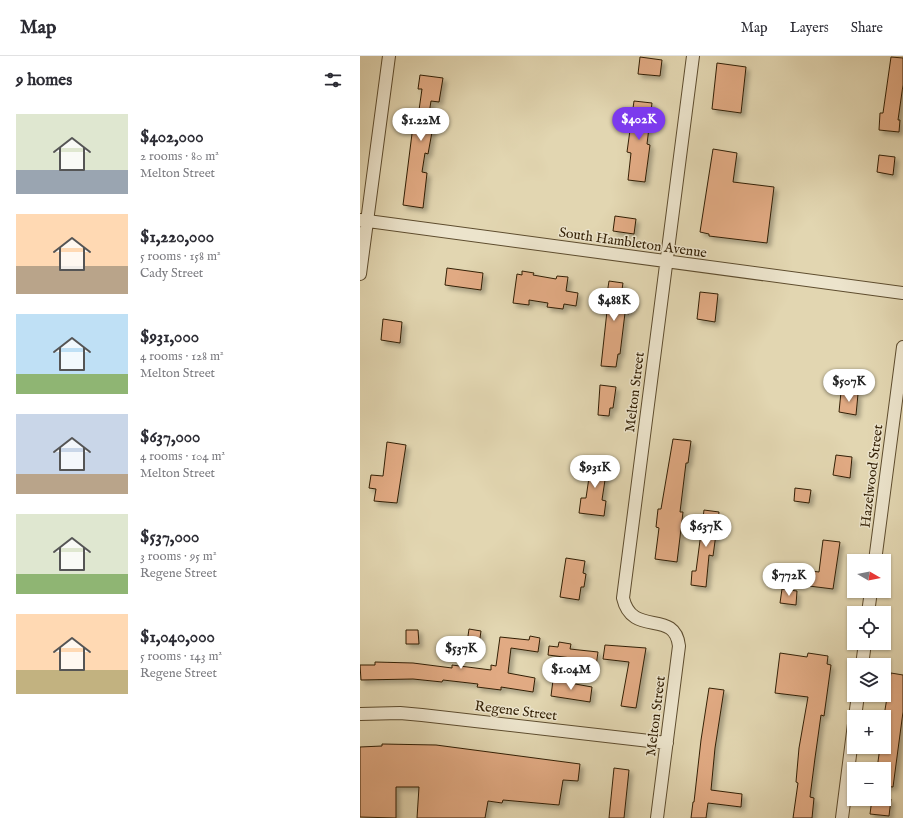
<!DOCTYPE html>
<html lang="en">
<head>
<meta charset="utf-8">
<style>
	:root { --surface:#fff; --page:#f2f2f3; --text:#2b2b33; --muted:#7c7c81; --line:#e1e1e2; --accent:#7c3aed }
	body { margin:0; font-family:"IM FELL English",serif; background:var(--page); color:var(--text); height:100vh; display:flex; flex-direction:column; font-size:15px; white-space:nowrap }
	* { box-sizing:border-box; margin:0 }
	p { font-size:13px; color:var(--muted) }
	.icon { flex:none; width:22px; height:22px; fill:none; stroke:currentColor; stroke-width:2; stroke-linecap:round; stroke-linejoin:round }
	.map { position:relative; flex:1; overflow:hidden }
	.side { display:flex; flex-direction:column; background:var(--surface); width:360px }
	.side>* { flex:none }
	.needle { width:26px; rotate:99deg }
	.fabs { position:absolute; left:487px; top:498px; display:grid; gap:8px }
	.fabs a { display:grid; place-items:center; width:44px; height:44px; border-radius:0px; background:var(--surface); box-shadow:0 1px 3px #0004; font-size:20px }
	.price { position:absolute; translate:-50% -34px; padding:0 9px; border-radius:14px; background:#fff; color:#222; font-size:13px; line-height:26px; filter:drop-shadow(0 1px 2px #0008) }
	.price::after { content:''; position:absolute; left:50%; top:24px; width:12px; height:9px; margin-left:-6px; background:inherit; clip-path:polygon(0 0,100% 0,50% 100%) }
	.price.active { background:var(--accent); color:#fff }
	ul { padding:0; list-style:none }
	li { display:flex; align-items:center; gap:12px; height:100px; padding:0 16px }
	li span { display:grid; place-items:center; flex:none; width:112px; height:80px; border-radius:0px; color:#555 }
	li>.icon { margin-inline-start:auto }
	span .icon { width:48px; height:48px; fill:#fffc; stroke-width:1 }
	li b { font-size:17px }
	h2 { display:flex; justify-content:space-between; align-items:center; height:48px; padding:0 16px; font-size:17px }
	header { display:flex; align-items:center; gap:24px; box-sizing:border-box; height:56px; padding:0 20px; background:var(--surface); border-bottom:1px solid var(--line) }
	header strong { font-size:19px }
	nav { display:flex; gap:22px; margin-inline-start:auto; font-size:14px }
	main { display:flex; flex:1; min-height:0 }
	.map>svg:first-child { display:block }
	.building { fill:#e1aa83; stroke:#321f04; filter:url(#shadow) }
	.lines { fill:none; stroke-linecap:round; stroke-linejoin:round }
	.minor-casing { stroke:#5e4d2f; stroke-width:14 }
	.minor { stroke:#ece4cc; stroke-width:12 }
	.labels { text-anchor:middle; stroke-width:3; stroke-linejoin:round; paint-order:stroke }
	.street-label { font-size:14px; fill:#321f04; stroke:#ece4cc }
</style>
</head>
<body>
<header>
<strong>Map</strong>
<nav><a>Map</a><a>Layers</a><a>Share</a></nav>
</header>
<main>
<section class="side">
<h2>9 homes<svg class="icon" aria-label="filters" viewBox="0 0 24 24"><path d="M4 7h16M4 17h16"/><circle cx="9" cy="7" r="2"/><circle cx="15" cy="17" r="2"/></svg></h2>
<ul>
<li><span style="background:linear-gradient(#dfe7d0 70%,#9aa5b1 0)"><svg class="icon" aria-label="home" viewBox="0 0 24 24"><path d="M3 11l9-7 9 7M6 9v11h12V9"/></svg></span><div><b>$402,000</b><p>2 rooms · 80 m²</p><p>Melton Street</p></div></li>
<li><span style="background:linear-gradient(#ffd9b3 65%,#b9a48a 0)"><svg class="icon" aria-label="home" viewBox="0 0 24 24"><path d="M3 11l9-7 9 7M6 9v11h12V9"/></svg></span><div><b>$1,220,000</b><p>5 rooms · 158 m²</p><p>Cady Street</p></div></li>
<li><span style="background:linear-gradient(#bfe0f5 75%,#8fb573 0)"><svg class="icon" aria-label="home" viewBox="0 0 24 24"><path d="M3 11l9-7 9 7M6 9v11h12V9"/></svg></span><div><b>$931,000</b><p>4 rooms · 128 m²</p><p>Melton Street</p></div></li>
<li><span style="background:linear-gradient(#c9d6e8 75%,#b9a48a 0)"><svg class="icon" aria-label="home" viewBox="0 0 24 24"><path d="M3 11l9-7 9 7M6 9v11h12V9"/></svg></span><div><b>$637,000</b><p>4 rooms · 104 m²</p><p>Melton Street</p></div></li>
<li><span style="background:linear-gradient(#dfe7d0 75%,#8fb573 0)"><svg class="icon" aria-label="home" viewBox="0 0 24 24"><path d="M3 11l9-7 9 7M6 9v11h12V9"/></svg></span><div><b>$537,000</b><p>3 rooms · 95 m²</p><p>Regene Street</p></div></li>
<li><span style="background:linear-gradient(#ffd9b3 70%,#c2b280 0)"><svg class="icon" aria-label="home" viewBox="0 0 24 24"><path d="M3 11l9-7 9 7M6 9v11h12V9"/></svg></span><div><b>$1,040,000</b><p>5 rooms · 143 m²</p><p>Regene Street</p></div></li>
</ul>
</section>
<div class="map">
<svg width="543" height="762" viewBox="0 0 543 762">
	<defs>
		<filter id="shadow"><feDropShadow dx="3.5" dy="3.5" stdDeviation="2" flood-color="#0004"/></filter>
	</defs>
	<rect width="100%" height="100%" fill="#e2d6b1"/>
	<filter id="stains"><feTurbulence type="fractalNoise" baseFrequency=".005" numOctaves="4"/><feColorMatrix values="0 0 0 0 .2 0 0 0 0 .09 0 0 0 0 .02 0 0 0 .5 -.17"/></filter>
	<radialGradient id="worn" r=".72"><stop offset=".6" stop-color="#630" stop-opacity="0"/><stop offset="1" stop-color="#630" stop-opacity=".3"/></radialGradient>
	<path class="building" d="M280,1L302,4L300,20L278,18Z
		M531,1L543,2V29L538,64H540L539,76L519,74L520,57H523Z
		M357,7L386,11L381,57L352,53Z
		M60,19L83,22L79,46L71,45L68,64L74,65L68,98L65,97L62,116L67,117L63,152L43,149L55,54H59L62,33H58Z
		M274,45L292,47L287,88L290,89L285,126L268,124L271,97L267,96Z
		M353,93L377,97L373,126L414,131L407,187L349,180V178L340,176Z
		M519,99L535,101L533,119L517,116Z
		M255,160L276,163L274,178L253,175Z
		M87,212L123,217L121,234L85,229Z
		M162,215L174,217L173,219L196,223L197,220L208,221L206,235L218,237L216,250L204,248L203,253L187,251L188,247L169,244V249L153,247L157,218L162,219Z
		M249,225L263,227L261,240L274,242L273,253H270L269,258L265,257L260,298H258L256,311L241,310L247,255L240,254L242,237L247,238Z
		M340,236L358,238L355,266L337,263Z
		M23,263L42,266L40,287L21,284Z
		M240,329L256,331L253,352H250L249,360L238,359Z
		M481,336L498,338L496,359L479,356Z
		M313,383L331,385L328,407H326L320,456H323L317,506L295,503L299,472L296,471L298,453H301Z
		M27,386L46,389L37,447L14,445L16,433L9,432L11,419L23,420Z
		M476,399L492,401L490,422L473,419Z
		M232,401L248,404L242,444L246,445L244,460L219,457L221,442H226Z
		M435,432L451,434L449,447L434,445Z
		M344,454L359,456L353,500L349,499L346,531L331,529L332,515H336Z
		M463,484L480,486L473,533L449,530L451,515L459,516Z
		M206,502L225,505L223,517L226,518L224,531H221L219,544L200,541Z
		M422,533L437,535L436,549L420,547Z
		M109,573L121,575L119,589L107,587Z
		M46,574H58L59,588H46Z
		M170,580L180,582L178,596L151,592L148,617L175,622L173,636L141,631V634L117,631L118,628L83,624L82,626L53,623L1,624L0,609H15V606L53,607L92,612V609L131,614V609L136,610L140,581L169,584Z
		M199,586L211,588L210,593L238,596L236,610L226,609L227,604L188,599L189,590L198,591Z
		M245,589L286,592L276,652L261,650L269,606L243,603Z
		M420,597L447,601L448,597L468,600L467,608L471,609L464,660L461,659L455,702L450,741L454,742L452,762H433L438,727L436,726L439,692L448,641L415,637Z
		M531,617L543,619V656L533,731L524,730V713H517L520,691H524V660Z
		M193,624L232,631L230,646L191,640Z
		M349,632L364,634L355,692L351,734L382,738L381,751L348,747L346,762H331L333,746H334L341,684Z
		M22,688L76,689L220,708L218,725L203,724L199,749L143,744L142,747L128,745L125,762H57L59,731H36V762L0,761V691L22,690Z
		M254,712L269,714L264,762H249Z
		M512,743H531L529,760L510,758Z"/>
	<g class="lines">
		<defs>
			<path id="minor" d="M0,164L543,237
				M0,218L29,0
				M515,505L543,291
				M508,557L511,535
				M502,609L505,587
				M0,658L40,657L62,659L307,687
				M495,661L498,639
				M297,762L319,590C315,552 272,582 263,542L333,0
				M482,762L494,668"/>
		</defs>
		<use href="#minor" class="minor-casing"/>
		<use href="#minor" class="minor"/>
	</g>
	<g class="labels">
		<g class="street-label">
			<text transform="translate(273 186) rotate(8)" y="5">South Hambleton Avenue</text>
			<text transform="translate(274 336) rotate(-83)" y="5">Melton Street</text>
			<text transform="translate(511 420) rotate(-83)" y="5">Hazelwood Street</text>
			<text transform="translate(156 654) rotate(7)" y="5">Regene Street</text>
			<text transform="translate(295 660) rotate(-83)" y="5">Melton Street</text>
		</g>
	</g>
	<rect width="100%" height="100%" filter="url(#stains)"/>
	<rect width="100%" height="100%" fill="url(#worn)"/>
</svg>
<div class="fabs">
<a><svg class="needle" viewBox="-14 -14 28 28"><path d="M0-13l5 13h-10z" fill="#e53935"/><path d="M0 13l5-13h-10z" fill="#7c7c81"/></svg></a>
<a><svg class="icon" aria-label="locate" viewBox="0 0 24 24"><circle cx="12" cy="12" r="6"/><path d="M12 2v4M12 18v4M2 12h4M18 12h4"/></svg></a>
<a><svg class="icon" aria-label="layers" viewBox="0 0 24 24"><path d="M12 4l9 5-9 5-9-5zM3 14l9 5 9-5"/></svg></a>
<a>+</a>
<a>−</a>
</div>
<b class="price active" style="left:279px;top:85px">$402K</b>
<b class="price" style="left:61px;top:86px">$1.22M</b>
<b class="price" style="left:254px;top:266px">$488K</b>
<b class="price" style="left:489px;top:347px">$507K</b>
<b class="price" style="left:235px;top:433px">$931K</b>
<b class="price" style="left:346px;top:492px">$637K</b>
<b class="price" style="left:429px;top:541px">$772K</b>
<b class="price" style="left:101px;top:614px">$537K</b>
<b class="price" style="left:211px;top:635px">$1.04M</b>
</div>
</main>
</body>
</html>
